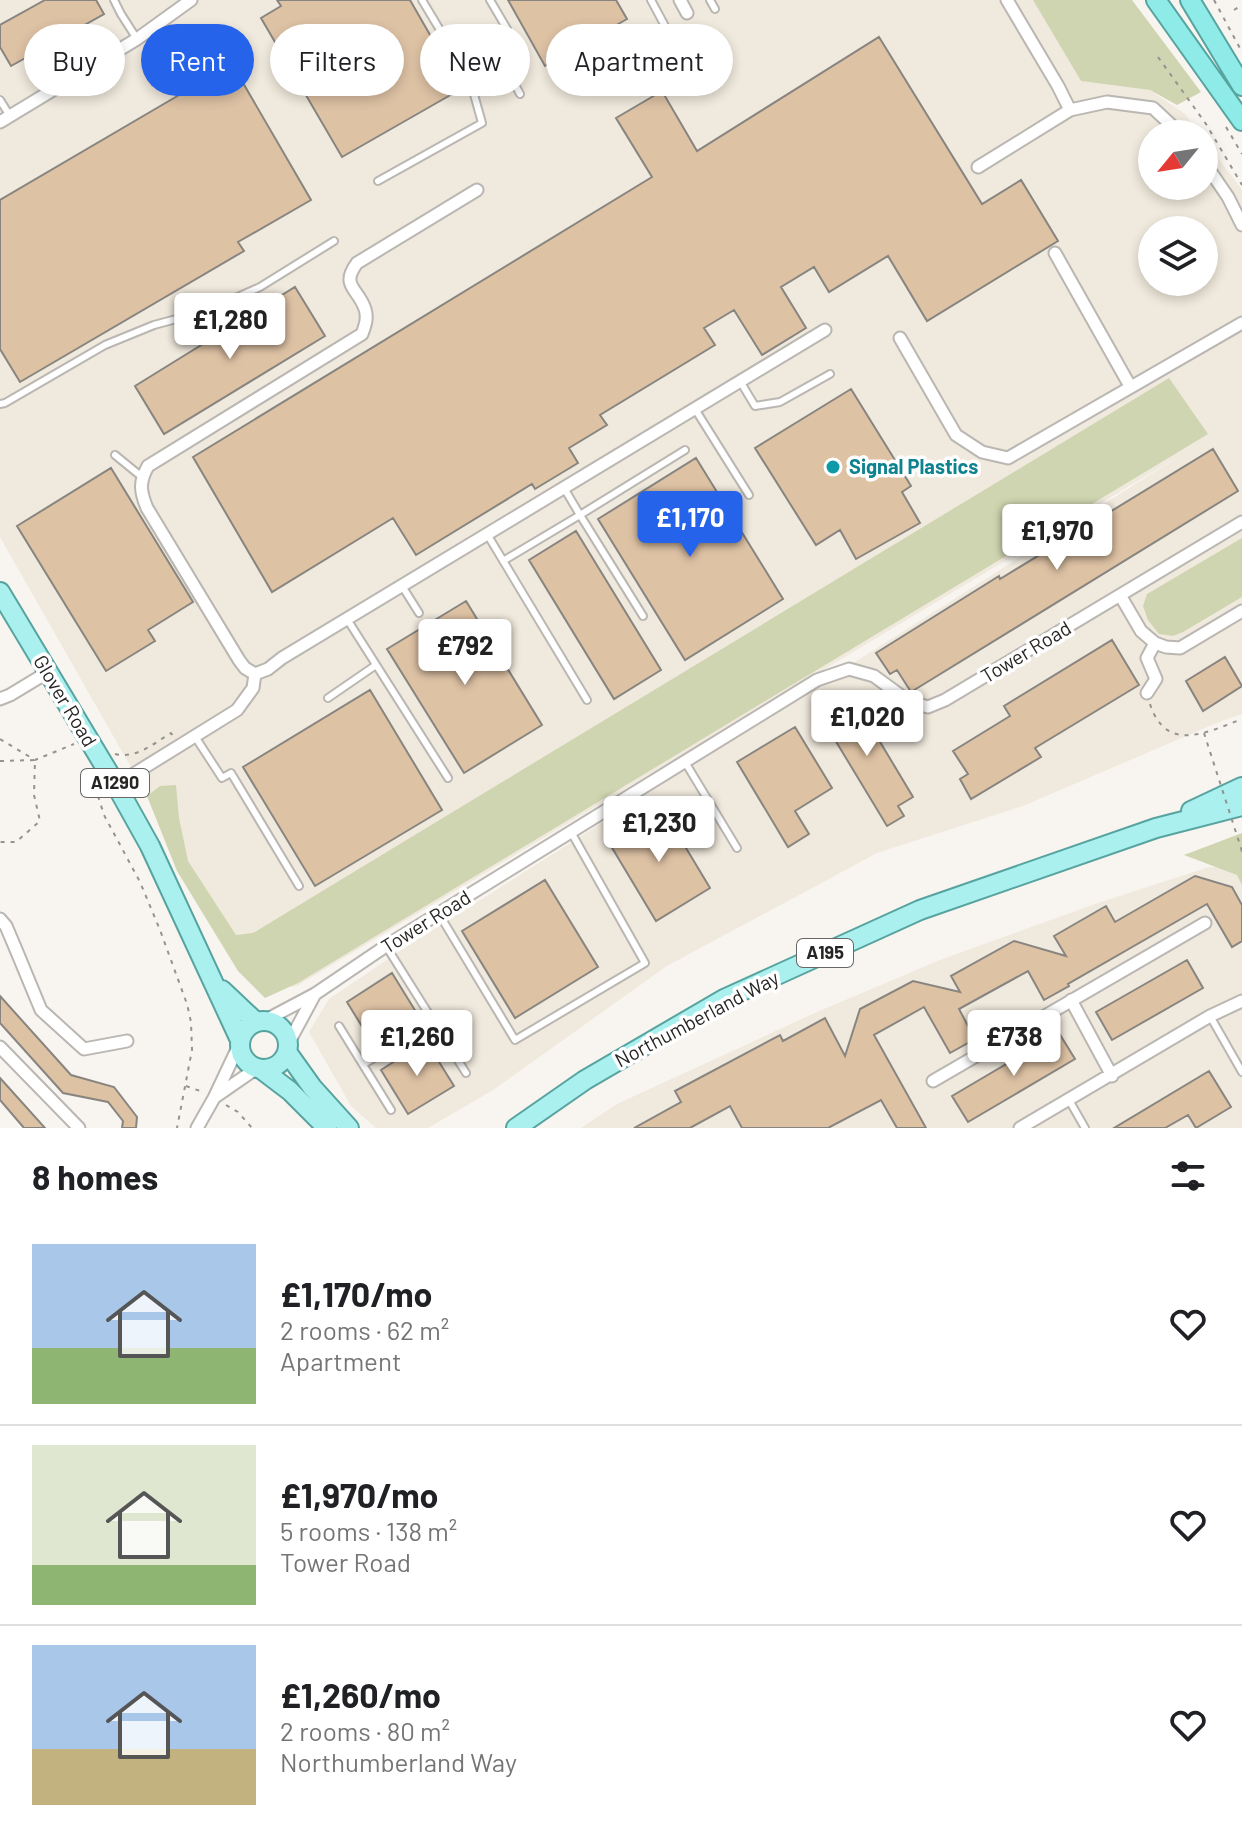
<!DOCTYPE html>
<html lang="en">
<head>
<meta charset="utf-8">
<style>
	:root { --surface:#fff; --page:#f2f2f2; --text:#202124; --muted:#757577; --line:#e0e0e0; --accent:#2563eb }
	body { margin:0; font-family:Barlow,sans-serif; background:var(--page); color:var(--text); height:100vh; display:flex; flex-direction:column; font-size:30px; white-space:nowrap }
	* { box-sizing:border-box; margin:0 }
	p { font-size:26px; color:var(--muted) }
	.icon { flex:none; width:44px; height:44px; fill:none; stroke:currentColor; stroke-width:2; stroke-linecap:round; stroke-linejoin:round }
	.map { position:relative; height:1128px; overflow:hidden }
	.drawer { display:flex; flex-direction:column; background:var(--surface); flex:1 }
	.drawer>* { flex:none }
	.top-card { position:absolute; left:24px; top:24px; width:800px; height:72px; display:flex; gap:16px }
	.needle { width:52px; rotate:240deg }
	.controls { position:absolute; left:1138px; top:120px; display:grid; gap:16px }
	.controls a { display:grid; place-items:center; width:80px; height:80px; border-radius:50%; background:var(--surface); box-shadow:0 4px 12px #0003; font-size:40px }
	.price { position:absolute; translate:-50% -68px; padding:0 18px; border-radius:8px; background:#fff; color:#222; font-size:26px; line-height:52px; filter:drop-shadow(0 2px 4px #0008) }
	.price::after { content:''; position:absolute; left:50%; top:48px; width:24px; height:18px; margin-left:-12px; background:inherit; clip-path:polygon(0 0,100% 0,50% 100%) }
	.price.current { background:var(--accent); color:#fff }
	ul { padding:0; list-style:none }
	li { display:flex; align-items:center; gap:24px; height:200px; padding:0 32px }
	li+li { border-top:2px solid var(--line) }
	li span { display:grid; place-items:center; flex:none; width:224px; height:160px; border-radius:0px; color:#555 }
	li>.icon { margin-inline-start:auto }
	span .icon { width:96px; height:96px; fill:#fffc; stroke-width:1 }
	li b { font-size:34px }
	h2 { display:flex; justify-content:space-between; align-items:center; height:96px; padding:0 32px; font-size:34px }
	.pill { padding:0 28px; border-radius:36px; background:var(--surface); box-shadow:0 4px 12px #0003; font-size:28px; line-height:72px }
	.pill.current { background:var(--accent); color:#fff }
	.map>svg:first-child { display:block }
	.built { fill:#f0e9dd; fill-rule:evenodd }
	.green { fill:#cfd5b0 }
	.building { fill:#dec2a4; stroke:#888580; stroke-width:2 }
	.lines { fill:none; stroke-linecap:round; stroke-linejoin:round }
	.service-casing { stroke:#bab6b2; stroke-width:10 }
	.minor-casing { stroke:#bab6b2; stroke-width:15 }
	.primary-casing { stroke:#57a3a0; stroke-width:22 }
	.trunk-casing { stroke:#57a3a0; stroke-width:22 }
	.path { stroke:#95928f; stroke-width:2; stroke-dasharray:4 6; stroke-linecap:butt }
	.service { stroke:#fff; stroke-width:6 }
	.minor { stroke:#fff; stroke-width:11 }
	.primary { stroke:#aaf0ee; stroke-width:18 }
	.trunk { stroke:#8eebe8; stroke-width:18 }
	.path-bridge { stroke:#95928f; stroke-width:2; stroke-dasharray:4 6; stroke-linecap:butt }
	.culture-dot { fill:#0f9aa8; stroke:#fff; stroke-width:3 }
	.labels { text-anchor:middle; stroke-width:7; stroke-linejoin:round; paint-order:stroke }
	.shield { fill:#fff; stroke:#686766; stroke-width:2 }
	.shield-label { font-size:18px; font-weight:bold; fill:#272624 }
	.culture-label { font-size:20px; font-weight:bold; fill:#0d838f; stroke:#fff; text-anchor:start }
	.street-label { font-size:20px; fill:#272624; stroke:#fff }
</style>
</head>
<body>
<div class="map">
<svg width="1242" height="1128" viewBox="0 0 1242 1128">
	<rect width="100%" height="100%" fill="#f8f4ef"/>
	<path class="built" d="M0,0H1034L1081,81L1150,90L1185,114L1200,134H1152V186H1204V139L1242,190V714L1219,722L1023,806L877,853L667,966L493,1090L428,1128H376L351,1106L309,1032L329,999L400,951L1181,455L297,986L265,990L207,901L0,537ZM1152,230H1204V282H1152Z
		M1242,866V1128H581L617,1104L817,1012L940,960L1098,903L1209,867Z"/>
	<path class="green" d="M1033,0H1132L1201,92L1177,105L1150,90L1081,81Z
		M1169,378L1208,434L298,983L265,998L238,971L177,871L147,796L160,786L176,785L179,818L188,861L236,935L253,933Z
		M1242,538V597L1183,632L1173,636L1159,634L1148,620L1143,606L1147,594Z
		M1242,833V885L1237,875L1184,855Z"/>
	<path class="building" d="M45,0H96L104,14L11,66L0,47V25Z
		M277,0H410L461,89L342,157L261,18L281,6Z
		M508,0H616L627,19L545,66Z
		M879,37L982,204L1021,180L1058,241L927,321L888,256L829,292L814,267L781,287L806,328L762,355L734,310L704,328L715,345L600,415L607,425L569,448L578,463L535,489L532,484L416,555L393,518L272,592L193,457L652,177L616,118L662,91L697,151Z
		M232,64L311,200L238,242L244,251L20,382L0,349V200Z
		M295,287L325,336L164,434L135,386Z
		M851,389L911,486L902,492L920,523L856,559L840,530L816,545L755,448Z
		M1213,449L1238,491L911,692L897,670L890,674L876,653L999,576L1000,579Z
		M696,458L783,599L685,660L598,519Z
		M111,468L193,602L148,630L155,641L106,671L17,526Z
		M576,531L661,670L614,699L529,560Z
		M466,601L542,725L464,773L387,649Z
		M1112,640L1139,685L1035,748L1041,757L971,799L960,779L968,774L953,751L1010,716L1004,706Z
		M1225,657L1242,686L1203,711L1186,681Z
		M370,690L442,810L315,886L243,767Z
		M834,699L840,709L855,700L913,797L898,806L904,816L887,826L817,710Z
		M795,727L832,788L795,811L809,834L788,847L737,762Z
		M662,808L710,888L656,921L608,841Z
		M1195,876L1232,887L1242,905V941L1232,947L1207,904L1068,984L1069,986L1044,1000L1028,971L959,1009L975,1039L950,1053L924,1007L874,1035L926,1128H897L881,1100L828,1128H742L730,1106L690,1128H634L681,1102L675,1091L780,1035L783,1041L825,1018L845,1056L860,1009L913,981L960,992L951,976L1014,941L1066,956L1054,936L1106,906L1115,922Z
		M545,880L598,967L515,1018L462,931Z
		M1187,960L1203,988L1112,1040L1096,1012Z
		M392,973L421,1020L374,1046L347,1002Z
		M0,996L71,1075L114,1087L137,1117L136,1128H122L123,1121L108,1102L63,1093L0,1023Z
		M1059,1033L1075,1059L968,1122L952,1096Z
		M426,1041L454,1086L408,1114L381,1070Z
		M1209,1071L1231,1107L1196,1128L1188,1115L1165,1128H1114Z
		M0,1078L45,1128H24L0,1100Z"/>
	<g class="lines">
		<defs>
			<path id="service" d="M114,0L121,14L137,39
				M490,0L507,29L499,55L520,94
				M651,0L673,41
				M710,0L715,9
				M0,100L10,116
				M378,181L482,123L470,80L422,0
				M740,381L755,406L780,402L830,374
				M0,404L5,403L105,345L154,325L206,311L260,287L334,241
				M695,409L749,495
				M115,455L142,477
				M564,488L580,515L685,450
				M487,534L587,700
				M503,561L580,515L643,616
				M402,586L419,613
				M347,619L448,778
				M328,698L376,665
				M194,735L222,778L231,773L299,886
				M685,762L737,848
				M439,914L515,1040L645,963L571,832
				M386,946L466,1073
				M1210,1016L1242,1072
				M339,1026L391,1110
				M364,1064L434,1023
				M1069,1100L1085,1128"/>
			<path id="minor" d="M680,0L687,13
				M1007,0L1058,86L1070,110L1107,102L1153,108L1181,134
				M0,122L137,39L191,0
				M1204,162L1228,197L1242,225
				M978,167L1070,110
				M1055,253L1130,386
				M900,338L956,435L982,452L1008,458L1242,323
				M1120,595L1141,631L1155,643L1166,647L1180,648L1242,611
				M255,674L245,668L239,660L147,508C140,491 139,482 148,466L362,334C365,326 368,318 365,309C358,288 340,286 357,263L477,190
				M255,674L268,669L282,658L825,330
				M1147,693L1156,679L1147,658L1155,643
				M0,699L10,695L48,672
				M116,785L237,710L253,688L255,674
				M0,919L6,926L17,952L41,1010L84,1049L127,1041
				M1071,1000L1112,1076
				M264,1021L315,994L386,946L817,680L849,669L874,676L908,701L928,707L945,700L1242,522
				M288,1044L315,994
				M0,1047L79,1128
				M933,1081L1205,923
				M215,1097L257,1068
				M197,1128L214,1098L240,1043
				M1020,1128L1210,1016L1242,1001"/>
			<path id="primary" d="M0,592L116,785L150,846L240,1040
				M1191,811L1242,787
				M222,990L256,1022
				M240 1045a24 24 0 1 1 48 0a24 24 0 1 1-48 0Z
				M287,1052L312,1087L349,1128
				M261,1069L290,1091L327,1128
				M516,1128L585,1080L724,999L920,910L1156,828L1242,806"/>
			<path id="trunk" d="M1156,0L1242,121
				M1190,0L1242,86"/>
		</defs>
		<use href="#service" class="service-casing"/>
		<use href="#minor" class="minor-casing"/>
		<use href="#primary" class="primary-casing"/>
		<use href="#trunk" class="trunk-casing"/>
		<path class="path" d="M1214,0L1242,52
			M1234,10L1242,5
			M1158,57L1206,124L1242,185
			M1226,127L1242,154
			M1150,704C1166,754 1208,732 1242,719
			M0,739L35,760L74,744
			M115,754C136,759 153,744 171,733L173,736
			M0,761L35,760L34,795L40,821L16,842H0
			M92,777L104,815L140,882L160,930L187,1004L191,1022L192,1050L177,1128
			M1241,848L1242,852
			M186,1086L203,1092
			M226,1105L238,1112L252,1128"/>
		<use href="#service" class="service"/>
		<use href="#minor" class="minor"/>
		<use href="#primary" class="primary"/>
		<use href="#trunk" class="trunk"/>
		<path class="path-bridge" d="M1204,733L1241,848"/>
	</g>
	<circle class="culture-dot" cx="833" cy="467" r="8"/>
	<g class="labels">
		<g class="shield">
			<rect x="81" y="769" width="68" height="28" rx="6"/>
			<rect x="797" y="939" width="56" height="28" rx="6"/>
		</g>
		<g class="shield-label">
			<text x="115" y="789">A1290</text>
			<text x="825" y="959">A195</text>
		</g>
		<g class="culture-label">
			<text x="849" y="474">Signal Plastics</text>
		</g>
		<g class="street-label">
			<text transform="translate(1026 652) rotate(-31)" y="7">Tower Road</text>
			<text transform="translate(65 701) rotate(59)" y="7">Glover Road</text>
			<text transform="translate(426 922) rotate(-32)" y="7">Tower Road</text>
			<text transform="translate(697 1019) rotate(-28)" y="7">Northumberland Way</text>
		</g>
	</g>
</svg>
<div class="controls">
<a><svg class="needle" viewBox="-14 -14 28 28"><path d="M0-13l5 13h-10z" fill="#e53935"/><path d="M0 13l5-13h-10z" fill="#757577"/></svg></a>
<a><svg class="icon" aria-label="layers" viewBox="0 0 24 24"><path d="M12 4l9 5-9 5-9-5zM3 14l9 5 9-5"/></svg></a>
</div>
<b class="price" style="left:230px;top:361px">£1,280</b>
<b class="price current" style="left:690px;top:559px">£1,170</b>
<b class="price" style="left:1057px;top:572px">£1,970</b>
<b class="price" style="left:465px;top:687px">£792</b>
<b class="price" style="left:867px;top:758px">£1,020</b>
<b class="price" style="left:659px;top:864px">£1,230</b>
<b class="price" style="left:417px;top:1078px">£1,260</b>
<b class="price" style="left:1014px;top:1078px">£738</b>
<div class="top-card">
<a class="pill">Buy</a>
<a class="pill current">Rent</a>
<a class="pill">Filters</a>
<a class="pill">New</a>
<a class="pill">Apartment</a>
</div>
</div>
<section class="drawer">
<h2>8 homes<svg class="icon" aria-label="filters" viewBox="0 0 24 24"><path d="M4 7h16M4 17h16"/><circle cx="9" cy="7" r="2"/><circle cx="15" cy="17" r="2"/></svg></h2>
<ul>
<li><span style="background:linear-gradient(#a9c7e8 65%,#8fb573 0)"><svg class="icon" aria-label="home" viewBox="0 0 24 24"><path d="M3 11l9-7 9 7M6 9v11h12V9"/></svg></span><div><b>£1,170/mo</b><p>2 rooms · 62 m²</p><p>Apartment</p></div><svg class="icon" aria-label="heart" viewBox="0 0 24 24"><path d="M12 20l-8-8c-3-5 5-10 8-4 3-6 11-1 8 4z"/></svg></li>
<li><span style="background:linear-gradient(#dfe7d0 75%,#8fb573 0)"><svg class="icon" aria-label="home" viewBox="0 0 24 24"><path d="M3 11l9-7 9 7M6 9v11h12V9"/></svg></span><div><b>£1,970/mo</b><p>5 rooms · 138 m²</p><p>Tower Road</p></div><svg class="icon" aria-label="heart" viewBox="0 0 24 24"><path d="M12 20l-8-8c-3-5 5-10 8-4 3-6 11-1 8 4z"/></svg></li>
<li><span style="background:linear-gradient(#a9c7e8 65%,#c2b280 0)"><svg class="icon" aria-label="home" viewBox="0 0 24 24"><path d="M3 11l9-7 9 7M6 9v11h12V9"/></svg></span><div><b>£1,260/mo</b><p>2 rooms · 80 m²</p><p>Northumberland Way</p></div><svg class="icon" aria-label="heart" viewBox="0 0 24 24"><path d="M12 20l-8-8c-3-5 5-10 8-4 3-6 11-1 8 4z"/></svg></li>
</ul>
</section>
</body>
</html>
